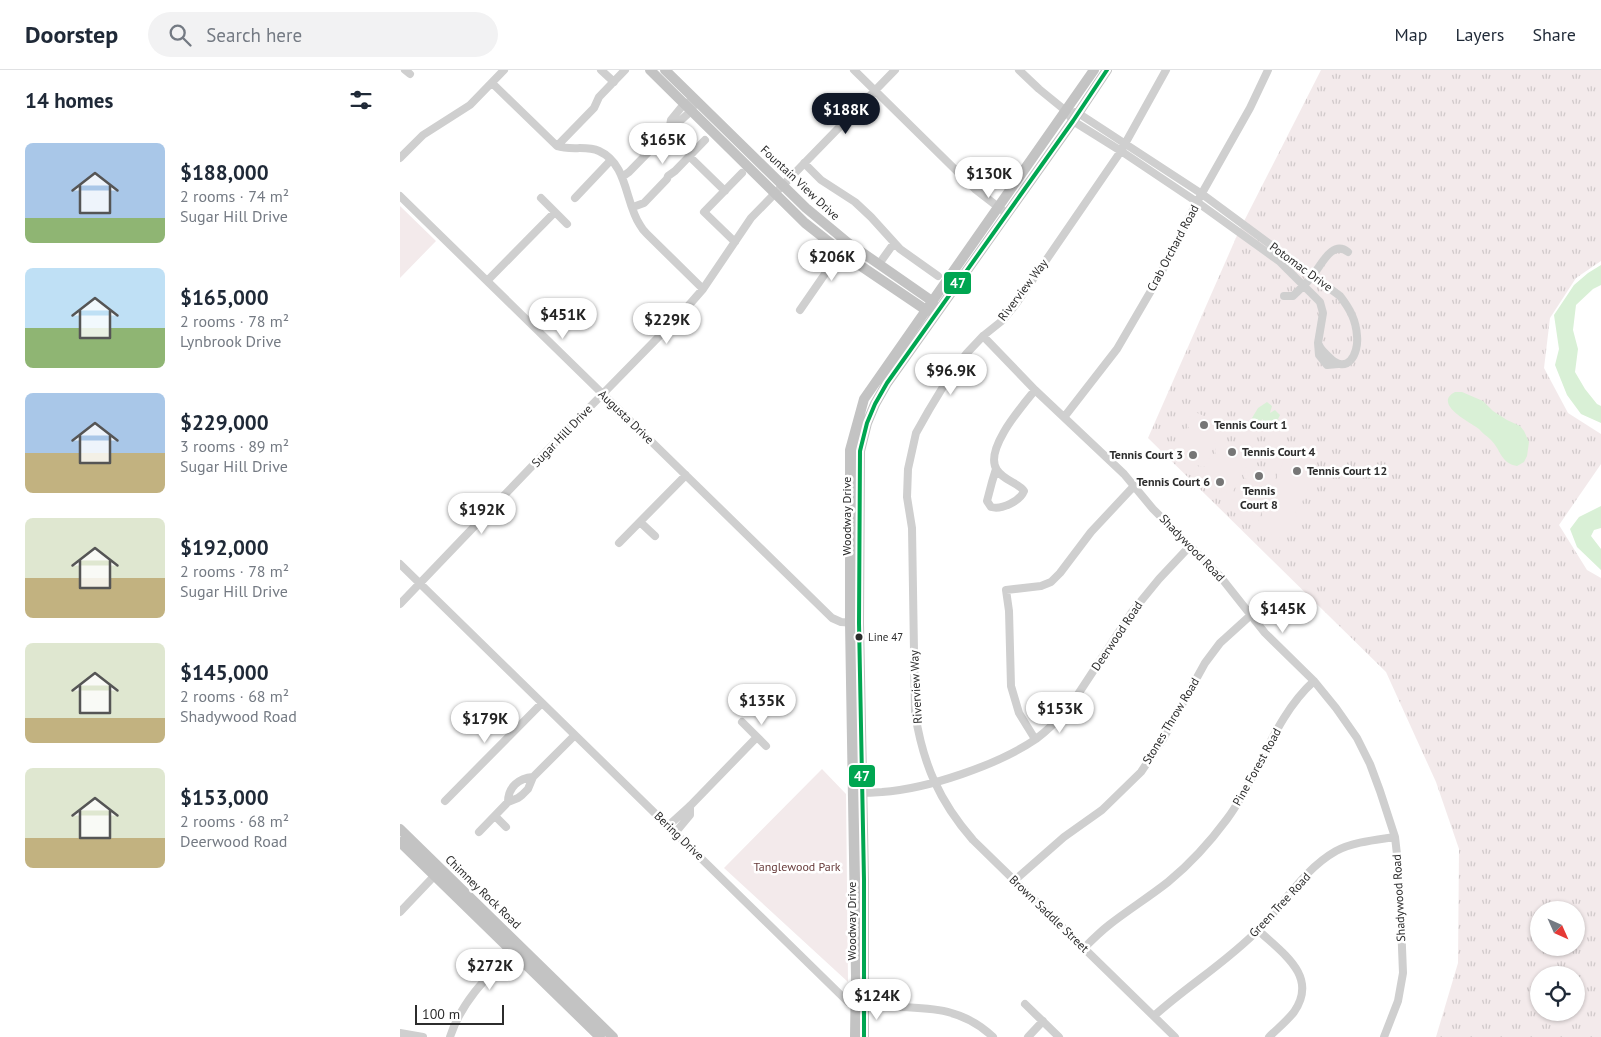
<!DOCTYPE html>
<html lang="en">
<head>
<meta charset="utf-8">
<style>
	:root { --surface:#fff; --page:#f2f2f3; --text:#1f2937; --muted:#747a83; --line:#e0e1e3; --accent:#111827 }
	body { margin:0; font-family:"PT Sans",sans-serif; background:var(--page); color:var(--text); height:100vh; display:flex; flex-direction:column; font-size:19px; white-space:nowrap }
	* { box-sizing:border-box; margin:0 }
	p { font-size:16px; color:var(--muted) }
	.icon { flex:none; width:28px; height:28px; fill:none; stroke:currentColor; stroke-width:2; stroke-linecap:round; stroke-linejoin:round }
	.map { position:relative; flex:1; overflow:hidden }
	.details { display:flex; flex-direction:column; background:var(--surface); width:400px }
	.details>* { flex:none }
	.needle { width:32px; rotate:135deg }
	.fabs { position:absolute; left:1130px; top:831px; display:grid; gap:10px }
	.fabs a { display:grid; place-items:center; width:55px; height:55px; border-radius:50%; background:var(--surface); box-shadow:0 1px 4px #0004; font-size:25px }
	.scale { position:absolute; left:15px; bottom:12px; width:89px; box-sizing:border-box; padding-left:5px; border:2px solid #2c2c2c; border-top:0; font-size:14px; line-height:18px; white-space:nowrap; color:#2c2c2c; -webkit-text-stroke:4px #fff; paint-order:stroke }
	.price { position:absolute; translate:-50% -42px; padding:0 11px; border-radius:18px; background:#fff; color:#222; font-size:16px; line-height:32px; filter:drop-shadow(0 1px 2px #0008) }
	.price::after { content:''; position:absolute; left:50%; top:30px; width:15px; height:11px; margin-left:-8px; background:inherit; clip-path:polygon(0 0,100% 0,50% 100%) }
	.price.active { background:var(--accent); color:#fff }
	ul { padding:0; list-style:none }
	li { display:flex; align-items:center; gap:15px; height:125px; padding:0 25px }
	li span { display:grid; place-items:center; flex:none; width:140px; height:100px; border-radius:8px; color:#555 }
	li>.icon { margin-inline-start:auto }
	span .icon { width:60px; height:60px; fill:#fffc; stroke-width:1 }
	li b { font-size:21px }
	h2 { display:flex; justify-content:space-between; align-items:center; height:60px; padding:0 25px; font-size:21px }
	header { display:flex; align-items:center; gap:30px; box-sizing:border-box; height:70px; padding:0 25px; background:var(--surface); border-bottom:1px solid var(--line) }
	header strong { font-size:24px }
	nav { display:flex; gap:28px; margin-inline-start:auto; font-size:18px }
	.search { width:350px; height:45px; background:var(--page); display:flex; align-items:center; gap:12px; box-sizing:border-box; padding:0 18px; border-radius:28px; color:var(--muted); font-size:19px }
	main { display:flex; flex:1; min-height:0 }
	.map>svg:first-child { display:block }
	.grass { fill:url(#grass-tufts); fill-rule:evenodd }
	.park { fill:#f3eaeb }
	.water { fill:#d9f0d6 }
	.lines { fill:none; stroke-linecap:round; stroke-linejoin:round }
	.minor { stroke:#cfcfcf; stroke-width:8 }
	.major { stroke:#c3c3c3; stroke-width:10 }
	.bus-1-casing { stroke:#fff; stroke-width:8 }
	.bus-1 { stroke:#00a651; stroke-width:4 }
	.poi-dot { fill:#767676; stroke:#fff; stroke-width:2 }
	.bus-dot { fill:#2c2c2c; stroke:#fff; stroke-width:2 }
	.labels { text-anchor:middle; stroke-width:5; stroke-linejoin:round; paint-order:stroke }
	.bus-label { font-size:11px; fill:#2c2c2c; stroke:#fff; text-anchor:start }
	.street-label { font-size:12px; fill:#2c2c2c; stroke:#fff }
	.poi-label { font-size:12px; font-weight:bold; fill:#2c2c2c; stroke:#fff; text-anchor:start }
	.park-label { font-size:12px; fill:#673b3a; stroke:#fff }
	.line-badge { stroke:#fff; stroke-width:2 }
	.badge-label { font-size:14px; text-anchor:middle; font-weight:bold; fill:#fff }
</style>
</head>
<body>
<header>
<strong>Doorstep</strong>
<div class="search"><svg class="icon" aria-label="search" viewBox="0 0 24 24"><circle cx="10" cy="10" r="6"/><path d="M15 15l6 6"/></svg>Search here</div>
<nav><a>Map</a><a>Layers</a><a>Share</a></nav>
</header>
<main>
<section class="details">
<h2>14 homes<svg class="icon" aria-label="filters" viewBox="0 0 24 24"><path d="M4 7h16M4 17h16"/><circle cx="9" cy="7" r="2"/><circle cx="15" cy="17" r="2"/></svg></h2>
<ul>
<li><span style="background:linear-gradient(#a9c7e8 75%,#8fb573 0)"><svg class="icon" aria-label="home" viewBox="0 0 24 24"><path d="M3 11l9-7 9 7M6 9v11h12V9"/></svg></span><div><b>$188,000</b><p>2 rooms · 74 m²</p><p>Sugar Hill Drive</p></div></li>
<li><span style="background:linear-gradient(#bfe0f5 60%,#8fb573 0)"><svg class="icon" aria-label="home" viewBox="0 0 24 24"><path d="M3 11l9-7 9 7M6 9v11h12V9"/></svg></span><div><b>$165,000</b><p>2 rooms · 78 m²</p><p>Lynbrook Drive</p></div></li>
<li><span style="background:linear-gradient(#a9c7e8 60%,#c2b280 0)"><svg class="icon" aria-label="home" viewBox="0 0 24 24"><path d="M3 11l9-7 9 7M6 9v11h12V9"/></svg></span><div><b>$229,000</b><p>3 rooms · 89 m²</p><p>Sugar Hill Drive</p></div></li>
<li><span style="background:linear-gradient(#dfe7d0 60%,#c2b280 0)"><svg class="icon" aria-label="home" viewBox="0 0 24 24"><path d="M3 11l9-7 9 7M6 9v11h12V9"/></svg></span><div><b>$192,000</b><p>2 rooms · 78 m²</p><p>Sugar Hill Drive</p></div></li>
<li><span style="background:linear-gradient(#dfe7d0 75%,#c2b280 0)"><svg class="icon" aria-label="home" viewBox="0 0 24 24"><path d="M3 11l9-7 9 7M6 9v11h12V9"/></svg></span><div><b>$145,000</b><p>2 rooms · 68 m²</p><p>Shadywood Road</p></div></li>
<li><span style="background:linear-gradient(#dfe7d0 70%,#c2b280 0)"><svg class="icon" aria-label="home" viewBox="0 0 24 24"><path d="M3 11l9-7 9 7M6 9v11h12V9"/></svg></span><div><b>$153,000</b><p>2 rooms · 68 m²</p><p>Deerwood Road</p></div></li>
</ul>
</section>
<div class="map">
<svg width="1201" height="967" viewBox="0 0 1201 967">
	<defs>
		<pattern id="grass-tufts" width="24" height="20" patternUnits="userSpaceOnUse" patternTransform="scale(1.25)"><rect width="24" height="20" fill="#f3eaeb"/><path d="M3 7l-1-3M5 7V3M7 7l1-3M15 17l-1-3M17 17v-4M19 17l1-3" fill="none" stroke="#d0c9ca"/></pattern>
	</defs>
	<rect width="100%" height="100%" fill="#fff"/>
	<path class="grass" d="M921,0H1201V191L1176,208L1150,248L1144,298L1168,343L1201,364V394L1159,455L1187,500L1201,508V967H1036L1058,893L1059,779L1036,712L986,602L748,368L839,161ZM1139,840H1176V878H1139ZM1139,905H1176V942H1139Z"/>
	<path class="park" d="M0,136L36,171L0,208Z
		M795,342L818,352L821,357L817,366L814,368L816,371L812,381L808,383L810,386L806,396L802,397L777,387L776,384L780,374L783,372L782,369L785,359L789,358L787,354L791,344Z
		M822,370L847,380L849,383L845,393L841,395L843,398L839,407L835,409L837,413L833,422L829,424L804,414L803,411L807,401L810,399L809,396L812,386L816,384L815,381L818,371Z
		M887,388L912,398L914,402L910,412L907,414L908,417L899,440L895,441L897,444L888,467L884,469L859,459L858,455L867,433L870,431L869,427L878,405L881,403L880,400L884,389Z
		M850,393L875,403L876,407L872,416L869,418L844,408L843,405L847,395Z
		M842,411L868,421L869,425L865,435L862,436L863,439L859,449L855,451L831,441L829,437L833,427L837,426L835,422L840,413Z
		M422,699L446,724L448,912L324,798Z"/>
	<path class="water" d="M1201,195V215L1193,219L1176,235L1173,260L1178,279L1175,302L1185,319L1197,334L1201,336V353L1181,344L1167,325L1155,295L1159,279L1154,245L1174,215L1188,203Z
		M1055,322H1062L1083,331L1093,341L1107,350L1120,356L1124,361L1129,372L1127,386L1124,392L1117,396C1100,393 1101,379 1090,369C1087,366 1082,363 1079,359C1071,353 1032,334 1055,322Z
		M867,332L872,336L870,343L875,340L880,345L878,349L882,355L875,361L869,358L866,360L861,355L863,349L857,353L852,348L858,338Z
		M1201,436V458L1194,460L1191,466L1201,479V500L1177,477L1170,459L1179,447Z"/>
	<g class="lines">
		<path class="minor" d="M5,0L10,4
			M201,0L214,12
			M454,0L575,119L606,143
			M619,0L639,19L666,41L673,51L721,81L797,132L879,191L920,232L923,243L918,273L919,285L927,295L938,294
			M766,0L721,81L616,234L603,250L583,266L567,283L549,307L529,340L516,363L508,399L507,427L512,458L515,643C523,694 539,731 573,770L775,967
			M92,13L157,76C171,81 186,75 199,81C228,94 225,133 240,155C242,159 245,162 247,164L303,219
			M675,42L678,43L802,124L940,226C950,239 956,250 957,266C959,284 947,306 929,287C925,283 921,280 919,275
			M269,61L271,50L284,34L289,32
			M157,76L194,38L199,27L225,0
			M289,86L325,121
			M0,88L23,65L70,35L104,0
			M404,93L421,110L455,132L471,147L500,179L538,206
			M222,107L229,102L269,61L291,41L296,31
			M0,126L432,548L441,552L455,553
			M141,128L167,154
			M175,128L211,90
			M233,137L244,133L267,109L268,106L275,101L305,70
			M335,172L304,142L342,103
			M479,194L494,173
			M87,211L155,142
			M884,226H893C900,219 907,213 913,205C921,196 932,169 948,182
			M400,240L447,172
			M583,266L635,320L724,404L753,439L819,505L865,563L914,611L936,638L957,668L970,694L980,721L995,767L999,802L1003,903L998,931L984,967
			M665,346L717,279L759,207L797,132L850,38L868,0
			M596,399L592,412L587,431L591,437C602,440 620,431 624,421C619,413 604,411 597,400C583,380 623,335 635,320
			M240,452L255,466
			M219,473L286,405
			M0,494L448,932C500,944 549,925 593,967
			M0,534L137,391L282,243L303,219L351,148L495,0
			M342,652L366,676
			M635,669L619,643L611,616L609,541L606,520L641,516L651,512L660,503L691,462L734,416
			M133,707L175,665
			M459,722C466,724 474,722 482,722C527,719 598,695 636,669C648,660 658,650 669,638L732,542L759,509L790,476
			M45,731L142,633
			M95,746L106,757
			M268,756L290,736L357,667
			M79,762L108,732L118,728L122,725L128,719L133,707C119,708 108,717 108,732
			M275,763L290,745V736
			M615,810L664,767L702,740L741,702L763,669L805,593L820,573L852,544
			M0,842L38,802
			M858,860C882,883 919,906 894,942C887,951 877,959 869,967
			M684,878C692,870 700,862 709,855C728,840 749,827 768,812C790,794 810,772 827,749C860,705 873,648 914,611
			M625,934L659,967
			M754,946C787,916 827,892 859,859C884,834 904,799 936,781C953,772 975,770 995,767
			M0,963L23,967
			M50,967C62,930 88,906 115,879
			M628,967L643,951"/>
		<path class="major" d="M250,0L405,153L452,190L526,240L530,241
			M265,0L406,138L447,172L532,231L534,236
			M0,759L213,967
			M0,772L200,967
			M455,967L456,905L450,553V380L464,329L694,0
			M464,967V810L459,553L460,381L467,353L475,334L487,313L673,51L707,0"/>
		<defs>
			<path id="bus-1" d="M464,967V810L459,553L460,381L467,353L475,334L487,313L673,51L707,0"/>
		</defs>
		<use href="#bus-1" class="bus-1-casing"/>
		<use href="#bus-1" class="bus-1"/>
	</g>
	<g class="poi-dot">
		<circle cx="804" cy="355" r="5"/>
		<circle cx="832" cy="382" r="5"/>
		<circle cx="793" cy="385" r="5"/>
		<circle cx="897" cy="401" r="5"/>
		<circle cx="859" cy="406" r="5"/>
		<circle cx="820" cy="412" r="5"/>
	</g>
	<circle class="bus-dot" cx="459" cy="567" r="4.5"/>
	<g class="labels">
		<g class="bus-label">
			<text x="468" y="571">Line 47</text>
		</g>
		<g class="street-label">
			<text transform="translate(400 113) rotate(43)" y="4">Fountain View Drive</text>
			<text transform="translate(773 178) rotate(-62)" y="4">Crab Orchard Road</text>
			<text transform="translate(901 197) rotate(36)" y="4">Potomac Drive</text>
			<text transform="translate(623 220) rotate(-53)" y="4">Riverview Way</text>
			<text transform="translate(226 347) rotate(44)" y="4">Augusta Drive</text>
			<text transform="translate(162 366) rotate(-46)" y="4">Sugar Hill Drive</text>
			<text transform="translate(447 446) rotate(-90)" y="4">Woodway Drive</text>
			<text transform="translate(792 478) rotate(46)" y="4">Shadywood Road</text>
			<text transform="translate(717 566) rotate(-56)" y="4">Deerwood Road</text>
			<text transform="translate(516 617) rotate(-93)" y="4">Riverview Way</text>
			<text transform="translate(771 651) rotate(-59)" y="4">Stones Throw Road</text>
			<text transform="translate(857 697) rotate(-61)" y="4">Pine Forest Road</text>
			<text transform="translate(279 766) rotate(44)" y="4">Bering Drive</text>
			<text transform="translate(83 822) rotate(44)" y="4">Chimney Rock Road</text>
			<text transform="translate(999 828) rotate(-93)" y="4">Shadywood Road</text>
			<text transform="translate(880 835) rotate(-47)" y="4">Green Tree Road</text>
			<text transform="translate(649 844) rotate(44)" y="4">Brown Saddle Street</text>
			<text transform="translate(452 851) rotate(-90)" y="4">Woodway Drive</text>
		</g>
		<g class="poi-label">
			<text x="814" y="359">Tennis Court 1</text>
			<text x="842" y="386">Tennis Court 4</text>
			<text x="783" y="389" text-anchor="end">Tennis Court 3</text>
			<text x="907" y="405">Tennis Court 12</text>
			<text x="810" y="416" text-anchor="end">Tennis Court 6</text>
			<text x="859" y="425" text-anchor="middle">Tennis<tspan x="859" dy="14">Court 8</tspan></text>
		</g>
		<g class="park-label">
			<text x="397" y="801">Tanglewood Park</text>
		</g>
	</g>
	<g class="line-badge">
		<rect x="543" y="201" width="29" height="24" rx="5" fill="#00a651"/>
		<rect x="448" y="694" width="28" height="24" rx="5" fill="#00a651"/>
	</g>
	<g class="badge-label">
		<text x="558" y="218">47</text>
		<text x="462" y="711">47</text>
	</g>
</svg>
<div class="fabs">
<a><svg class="needle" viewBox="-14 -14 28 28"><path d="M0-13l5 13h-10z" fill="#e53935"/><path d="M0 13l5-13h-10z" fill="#747a83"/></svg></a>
<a><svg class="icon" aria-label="locate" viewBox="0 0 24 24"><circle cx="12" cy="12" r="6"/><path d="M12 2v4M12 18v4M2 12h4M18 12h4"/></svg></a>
</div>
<div class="scale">100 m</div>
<b class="price active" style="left:446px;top:65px">$188K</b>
<b class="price" style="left:263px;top:95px">$165K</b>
<b class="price" style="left:589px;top:129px">$130K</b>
<b class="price" style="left:432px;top:212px">$206K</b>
<b class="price" style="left:163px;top:270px">$451K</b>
<b class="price" style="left:267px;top:275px">$229K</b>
<b class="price" style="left:551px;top:326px">$96.9K</b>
<b class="price" style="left:82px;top:465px">$192K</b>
<b class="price" style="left:883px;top:564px">$145K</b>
<b class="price" style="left:362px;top:656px">$135K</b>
<b class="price" style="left:660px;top:664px">$153K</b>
<b class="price" style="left:85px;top:674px">$179K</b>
<b class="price" style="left:90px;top:921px">$272K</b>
<b class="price" style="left:477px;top:951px">$124K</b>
</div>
</main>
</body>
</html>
